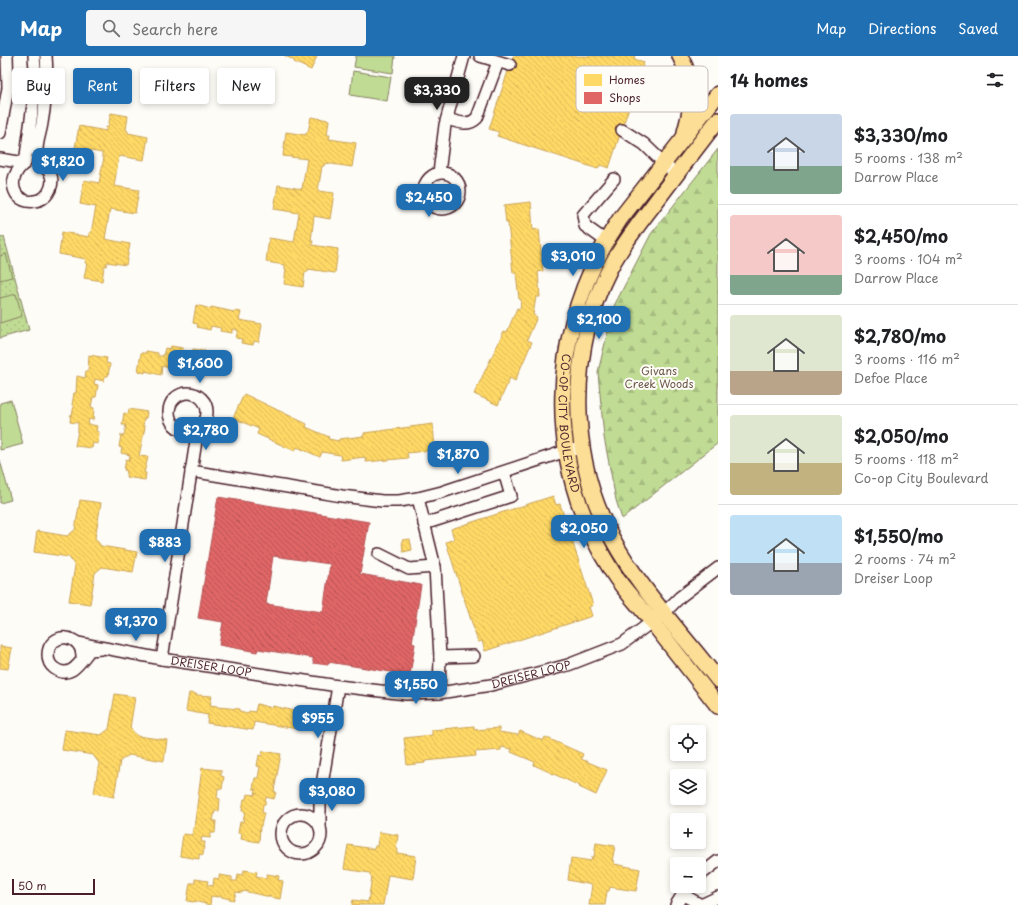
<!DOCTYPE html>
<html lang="en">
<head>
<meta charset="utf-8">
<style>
	:root { --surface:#fff; --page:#f6f6f6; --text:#202124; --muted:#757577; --line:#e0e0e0; --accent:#1f6fb2 }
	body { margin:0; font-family:"Playpen Sans",sans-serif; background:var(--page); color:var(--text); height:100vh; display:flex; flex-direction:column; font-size:15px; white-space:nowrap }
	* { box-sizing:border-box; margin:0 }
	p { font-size:13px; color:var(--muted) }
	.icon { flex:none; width:22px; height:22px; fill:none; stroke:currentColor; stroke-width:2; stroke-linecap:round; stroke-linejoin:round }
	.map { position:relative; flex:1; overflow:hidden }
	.details { display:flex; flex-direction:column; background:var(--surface); width:300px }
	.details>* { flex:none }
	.banner { position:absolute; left:12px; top:12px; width:380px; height:36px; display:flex; gap:8px }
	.controls { position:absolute; left:670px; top:669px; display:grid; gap:8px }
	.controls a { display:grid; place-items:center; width:36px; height:36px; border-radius:4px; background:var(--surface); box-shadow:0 2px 6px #0003; font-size:20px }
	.scale { position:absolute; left:12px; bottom:10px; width:83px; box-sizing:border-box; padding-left:4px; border:2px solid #4a1f2b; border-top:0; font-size:11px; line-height:14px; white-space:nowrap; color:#4a1f2b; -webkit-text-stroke:3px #fdfcf7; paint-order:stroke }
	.price { position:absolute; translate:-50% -34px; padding:0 9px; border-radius:8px; background:var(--accent); color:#fff; font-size:13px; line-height:26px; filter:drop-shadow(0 1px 2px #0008) }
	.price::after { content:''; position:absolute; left:50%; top:24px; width:12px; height:9px; margin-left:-6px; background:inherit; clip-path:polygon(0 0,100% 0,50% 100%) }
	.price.active { background:#222; color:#fff }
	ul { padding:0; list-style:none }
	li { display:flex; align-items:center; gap:12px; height:100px; padding:0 12px }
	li+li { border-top:1px solid var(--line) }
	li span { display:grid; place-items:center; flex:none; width:112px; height:80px; border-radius:4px; color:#555 }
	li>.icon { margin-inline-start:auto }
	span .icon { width:48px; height:48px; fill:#fffc; stroke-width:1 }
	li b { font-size:17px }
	h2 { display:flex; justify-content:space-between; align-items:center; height:48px; padding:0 12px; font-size:17px }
	.pill { padding:0 14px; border-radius:4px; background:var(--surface); box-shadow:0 2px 6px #0003; font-size:14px; line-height:36px }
	.pill.active { background:var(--accent); color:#fff }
	header { display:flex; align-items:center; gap:24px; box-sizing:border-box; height:56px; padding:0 20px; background:var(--accent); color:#fff }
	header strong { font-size:19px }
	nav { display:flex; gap:22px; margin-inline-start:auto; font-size:14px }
	.search { width:280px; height:36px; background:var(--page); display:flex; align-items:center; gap:10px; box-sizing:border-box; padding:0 14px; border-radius:4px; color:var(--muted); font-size:15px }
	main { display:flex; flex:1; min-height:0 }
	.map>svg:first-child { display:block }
	.grass { fill:url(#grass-dots); stroke:#857e60 }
	.forest { fill:url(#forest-firs); stroke:#857e60 }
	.garden { fill:#c0dc94; stroke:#857e60 }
	.homes { fill:url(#homes-back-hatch); stroke:#c9a154 }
	.shops { fill:url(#shops-back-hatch); stroke:#b35154; fill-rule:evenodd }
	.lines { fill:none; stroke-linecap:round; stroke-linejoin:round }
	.minor-casing { stroke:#4a1f2b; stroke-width:14 }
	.major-casing { stroke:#4a1f2b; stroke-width:18 }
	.minor { stroke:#fdfcf7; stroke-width:11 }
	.major { stroke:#fcde96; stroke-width:15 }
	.labels { text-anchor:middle; stroke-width:4; stroke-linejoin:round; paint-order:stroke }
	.park-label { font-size:11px; fill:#6d584a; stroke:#fdfcf7 }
	.street-label { font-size:11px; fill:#4a1f2b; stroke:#fdfcf7 }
	.key { fill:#fdfcf7; stroke:#c7baba; stroke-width:1 }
	.key-label { font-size:11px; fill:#4a1f2b }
</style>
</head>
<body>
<header>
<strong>Map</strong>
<div class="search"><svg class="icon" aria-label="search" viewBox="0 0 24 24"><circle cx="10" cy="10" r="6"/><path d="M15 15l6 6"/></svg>Search here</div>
<nav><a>Map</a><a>Directions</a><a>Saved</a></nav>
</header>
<main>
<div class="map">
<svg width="718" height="849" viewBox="0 0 718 849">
	<defs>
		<pattern id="grass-dots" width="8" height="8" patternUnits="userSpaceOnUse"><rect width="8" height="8" fill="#c0dc94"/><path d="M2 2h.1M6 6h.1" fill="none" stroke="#a6bc80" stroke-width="1.8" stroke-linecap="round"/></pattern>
		<pattern id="forest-firs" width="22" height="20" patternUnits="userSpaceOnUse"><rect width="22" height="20" fill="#c0dc94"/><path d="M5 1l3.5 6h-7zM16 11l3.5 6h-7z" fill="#a6bc80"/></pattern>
		<pattern id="homes-back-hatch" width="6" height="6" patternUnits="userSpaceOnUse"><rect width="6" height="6" fill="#ffd966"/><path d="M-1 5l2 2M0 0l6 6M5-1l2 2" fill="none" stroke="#dcba59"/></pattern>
		<pattern id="shops-back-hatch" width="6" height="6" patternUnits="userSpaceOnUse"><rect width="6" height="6" fill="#e06666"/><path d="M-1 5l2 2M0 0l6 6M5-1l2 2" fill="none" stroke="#b85354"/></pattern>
	</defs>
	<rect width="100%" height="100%" fill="#fdfcf7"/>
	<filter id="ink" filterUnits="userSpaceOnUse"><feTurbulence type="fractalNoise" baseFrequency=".025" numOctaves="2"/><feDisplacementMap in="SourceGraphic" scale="8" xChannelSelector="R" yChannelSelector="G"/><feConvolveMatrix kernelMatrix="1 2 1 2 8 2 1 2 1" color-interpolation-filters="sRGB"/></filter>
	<g filter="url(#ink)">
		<path class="grass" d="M4,181L29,274L0,282V182Z"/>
		<path class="forest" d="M718,93V387L622,463L616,444L604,381L598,316L614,250L651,178Z"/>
		<path class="garden" d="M356,0H395L393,17L354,11Z
			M353,15L391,21L387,45L350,39Z
			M6,198L12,221L0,224V200Z
			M16,238L22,260L0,267V242Z
			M11,344L23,388L0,394V347Z
			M0,404L11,444L0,447Z"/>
		<path class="homes" d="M285,0H317L311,14L294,6V4Z
			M513,0H635L634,3L644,6L609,112L600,109L598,113L497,80L499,76L489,73Z
			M111,57L128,60L126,74L128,75V77L148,81L144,104L119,100L114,130L139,134L135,157L110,153L105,183L130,188L126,209L107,206L106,210H104L102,225L84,222L87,207H85L86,203L59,198L62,176L89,181V177H91L96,151L80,148L84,124L99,127L104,101H102V97L75,92L79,70L106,75V71H108Z
			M311,61L329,64L327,79H330L329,83L356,87L352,111L325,107L324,110H322L318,135L334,137L330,163L314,160L311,185H313L312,189L338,193L335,217L308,213V216H305L303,231L284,228L286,213H285V209L266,206L269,182L294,186L299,157L274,153L278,129L302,133L307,103L283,100L286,76L306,79V76H308Z
			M531,146L533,174L539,173L543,215L538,216L540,241H536L533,259L537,261L527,284L532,286L515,325L510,322L498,349L474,338L504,275L507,276L517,252L520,253L521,243H519L516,217H513L508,167H506L504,149Z
			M196,249L211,253V251L234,256V255L241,256L239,264L262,268L259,286L254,285L253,289L241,287L242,283L236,282L238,274L232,273V277L220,275L221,272L211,270L210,274L197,271L198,268L193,267Z
			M171,290L183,292L182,295L193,296V293L205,295V298L210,299L207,318L169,310V312L162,310L161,319L145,315V317L138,315L141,297H146V295L158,297V300H163L165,292L170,293Z
			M89,299L107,302L106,307L110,308L108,320H105L104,325L95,323L94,328L98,329L96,341H93L91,351L94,352L93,364L89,363L88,368L97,370L96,375L99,376L98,388L93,387L92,392L75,390L78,374V367L70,366L71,358L72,359L74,350L72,349L74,337H76L77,320L85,322L86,315H88Z
			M244,338L307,368L306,371L329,381L328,383L339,385V383L364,380V377L433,368L435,394L407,397L408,402L366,406L365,401L341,404L340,399L322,396L320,401L297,391L295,395L257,378L259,373L233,362Z
			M129,353L147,356L146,362H144L143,370L145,371L139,400L148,401L144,417H146L145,424L126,421L127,415L124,414L126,403L129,404L130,399L121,397L122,392L119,391L121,379L124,380L126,369H122L124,357L128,358Z
			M553,440L556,449L560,448L593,549L589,551L592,560L485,595L482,585L478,586L446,486L454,483L451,473Z
			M80,444L101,447L95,482L101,490L137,496L133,516L102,511L95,517L90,548L69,545L75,510L69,501L34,496L37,475L67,480L75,474Z
			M410,483L412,494L403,496L402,484Z
			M0,590L12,592L8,613L0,612Z
			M189,637L196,638V639L212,640L210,649L217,650V651L240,653L239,655L248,657L249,655L255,656L257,648L272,652L273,650L295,655V654L301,655L298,673L254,666L253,674L207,667L208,659L186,655Z
			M115,638L135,641L130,672L137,680L167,684L164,705L129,699L120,705L114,741L94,737L99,707L93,699L62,694L65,674L101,679L109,673Z
			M474,670V674L499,672V676L518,679L520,675L543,685L545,681L583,698L581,703L607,714L596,739L579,731L580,730L534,709L535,706L511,696L512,693L501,691V694L475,696L476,700L425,705V707L407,709L404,682L432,679V674Z
			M263,695L281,698L274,735L276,736L274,743L266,741L265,748H263L262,757H264L261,770H260L259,786L241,783L242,778L238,777L240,766H243L245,756L242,755L244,743H246L247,738L255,739L256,733H253L255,722H258L260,711L257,710L259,699L262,700Z
			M202,712L221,714V720L224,721L222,733L218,732L217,742L220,743L219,755H215L213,765H216L215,777H211L210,782L202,781L201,786H205L203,799L199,798V803L180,800L183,778L192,779L193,772H194Z
			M379,776L398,779L396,793H398L397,797L416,800L413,823L388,819L383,849H352L353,844L368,846L372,821L370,820V817L344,813L348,789L374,793L375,790H377Z
			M596,787L615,790L612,805H614V808L640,813L636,835L610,831L609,835H607L605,849H589L592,829L568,824L571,802L591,805L592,801H594Z
			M244,814L257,816L256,820L266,822L267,818L279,820L278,824L283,825L280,843L243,835L242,837L236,836L234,844L218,840V841L211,840L210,849L194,845V846L187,845L190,827H195V823L208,825L207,829L213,830L214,822L219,823V819L232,821V825H237L238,818L243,819Z"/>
		<path class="shops" d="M218,441L369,466L360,518L421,529L412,587L415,588L410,619L328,606V609L313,607V602L258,593L257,596L219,589L223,566L198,562ZM273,500L330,508L323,556L266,548Z"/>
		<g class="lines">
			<defs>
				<g id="minor">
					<path d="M34,0L36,26L25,107C3,124 15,152 39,144C49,141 55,127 50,117C48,113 44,112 41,108C39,106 37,97 37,94C37,85 41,75 42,67C46,44 48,23 46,0"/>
					<path d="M480,0L510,9"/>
					<path d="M447,63C458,66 468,71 477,62L498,6"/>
					<path d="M622,74L644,88L676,119"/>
					<path d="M0,77L8,32L7,0"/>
					<path d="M0,103L25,107"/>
					<circle cx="442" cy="135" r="18"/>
					<path d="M439,117L445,69L464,0"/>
					<path d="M606,185L585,170L583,159L614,123"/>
					<circle cx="188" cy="356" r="19"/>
					<path d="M191,415L342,440L382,445H399L418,442L442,436L566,395L583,392"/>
					<path d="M418,442L435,511L440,601L439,637"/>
					<path d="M424,468L511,440L504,416"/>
					<path d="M379,498L409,513L435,511"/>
					<path id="s1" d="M78,587L162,603L338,630L406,638L439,637L491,629L568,609L622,588L665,556L680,541L718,512"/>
					<path d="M440,601L474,600"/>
					<path d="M82,603C84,576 48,575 48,599C48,604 50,609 54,612C71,625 81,604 90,594L101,593"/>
					<path d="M162,603L198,372"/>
					<circle cx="301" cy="778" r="20"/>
					<path d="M320,771V741L338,630"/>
					<path d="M699,820L718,805"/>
					<path d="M682,838L701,849L718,841"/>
					<path d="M676,849L688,830"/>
				</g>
				<g id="major">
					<path d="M680,0C695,29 694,44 685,76"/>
					<path id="s2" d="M718,38L620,163C548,271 542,406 613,517C623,533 637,547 649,562C672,591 695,621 718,650"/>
					<path d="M718,64C696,92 675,120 654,148C638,169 622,189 610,212C568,294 568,400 612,482C638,531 684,580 718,624"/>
				</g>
			</defs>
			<use href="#minor" class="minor-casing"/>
			<use href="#major" class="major-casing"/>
			<use href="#minor" class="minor"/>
			<use href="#major" class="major"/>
		</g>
	</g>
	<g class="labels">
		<g class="park-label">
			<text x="659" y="319">Givans<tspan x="659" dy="13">Creek Woods</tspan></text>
		</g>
		<g class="street-label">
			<text dy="4" stroke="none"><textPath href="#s2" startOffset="375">CO-OP CITY BOULEVARD</textPath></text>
			<text dy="4" stroke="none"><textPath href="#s1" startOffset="135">DREISER LOOP</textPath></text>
			<text dy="4" stroke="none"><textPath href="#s1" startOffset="459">DREISER LOOP</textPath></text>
		</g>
	</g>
	<rect x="576" y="10" width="132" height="46" rx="6" class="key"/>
	<rect x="584" y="18" width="18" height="12" fill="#ffd966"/>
	<rect x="584" y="36" width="18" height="12" fill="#e06666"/>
	<g class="key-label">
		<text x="609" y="28">Homes</text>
		<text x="609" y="46">Shops</text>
	</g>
</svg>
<div class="controls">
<a><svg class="icon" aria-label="locate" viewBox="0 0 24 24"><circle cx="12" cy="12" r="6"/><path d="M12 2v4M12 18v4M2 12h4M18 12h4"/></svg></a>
<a><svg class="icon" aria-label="layers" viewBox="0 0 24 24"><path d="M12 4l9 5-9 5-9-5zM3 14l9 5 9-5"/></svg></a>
<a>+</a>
<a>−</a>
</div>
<div class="scale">50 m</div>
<b class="price active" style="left:437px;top:55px">$3,330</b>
<b class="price" style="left:63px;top:126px">$1,820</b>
<b class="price" style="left:429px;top:162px">$2,450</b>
<b class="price" style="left:573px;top:221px">$3,010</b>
<b class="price" style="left:599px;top:284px">$2,100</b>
<b class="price" style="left:200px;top:328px">$1,600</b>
<b class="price" style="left:206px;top:395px">$2,780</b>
<b class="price" style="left:458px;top:419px">$1,870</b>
<b class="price" style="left:584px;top:493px">$2,050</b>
<b class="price" style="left:165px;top:507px">$883</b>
<b class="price" style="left:136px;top:586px">$1,370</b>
<b class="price" style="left:416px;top:649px">$1,550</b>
<b class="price" style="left:318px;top:683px">$955</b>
<b class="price" style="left:332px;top:756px">$3,080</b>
<div class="banner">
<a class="pill">Buy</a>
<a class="pill active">Rent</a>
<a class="pill">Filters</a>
<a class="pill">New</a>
</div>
</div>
<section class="details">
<h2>14 homes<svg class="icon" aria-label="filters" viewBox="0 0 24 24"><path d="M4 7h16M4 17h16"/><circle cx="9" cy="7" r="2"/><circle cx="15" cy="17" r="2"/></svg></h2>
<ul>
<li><span style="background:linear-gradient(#c9d6e8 65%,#7fa58c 0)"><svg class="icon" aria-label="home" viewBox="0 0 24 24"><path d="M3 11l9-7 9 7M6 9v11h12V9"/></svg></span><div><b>$3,330/mo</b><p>5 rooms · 138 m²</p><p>Darrow Place</p></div></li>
<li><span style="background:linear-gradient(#f6c9c9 75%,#7fa58c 0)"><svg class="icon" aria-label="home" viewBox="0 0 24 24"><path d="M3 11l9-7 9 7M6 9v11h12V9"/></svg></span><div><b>$2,450/mo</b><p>3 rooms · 104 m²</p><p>Darrow Place</p></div></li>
<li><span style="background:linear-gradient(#dfe7d0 70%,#b9a48a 0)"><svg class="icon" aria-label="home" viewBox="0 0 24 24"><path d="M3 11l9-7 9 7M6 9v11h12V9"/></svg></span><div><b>$2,780/mo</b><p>3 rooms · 116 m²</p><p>Defoe Place</p></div></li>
<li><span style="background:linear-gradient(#dfe7d0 60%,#c2b280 0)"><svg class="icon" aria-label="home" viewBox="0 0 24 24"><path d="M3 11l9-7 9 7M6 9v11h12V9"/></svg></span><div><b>$2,050/mo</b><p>5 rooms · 118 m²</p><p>Co-op City Boulevard</p></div></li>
<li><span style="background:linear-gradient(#bfe0f5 60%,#9aa5b1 0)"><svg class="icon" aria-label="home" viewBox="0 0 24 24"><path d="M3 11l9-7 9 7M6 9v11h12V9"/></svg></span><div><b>$1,550/mo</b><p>2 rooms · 74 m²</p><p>Dreiser Loop</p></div></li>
</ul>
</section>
</main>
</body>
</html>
